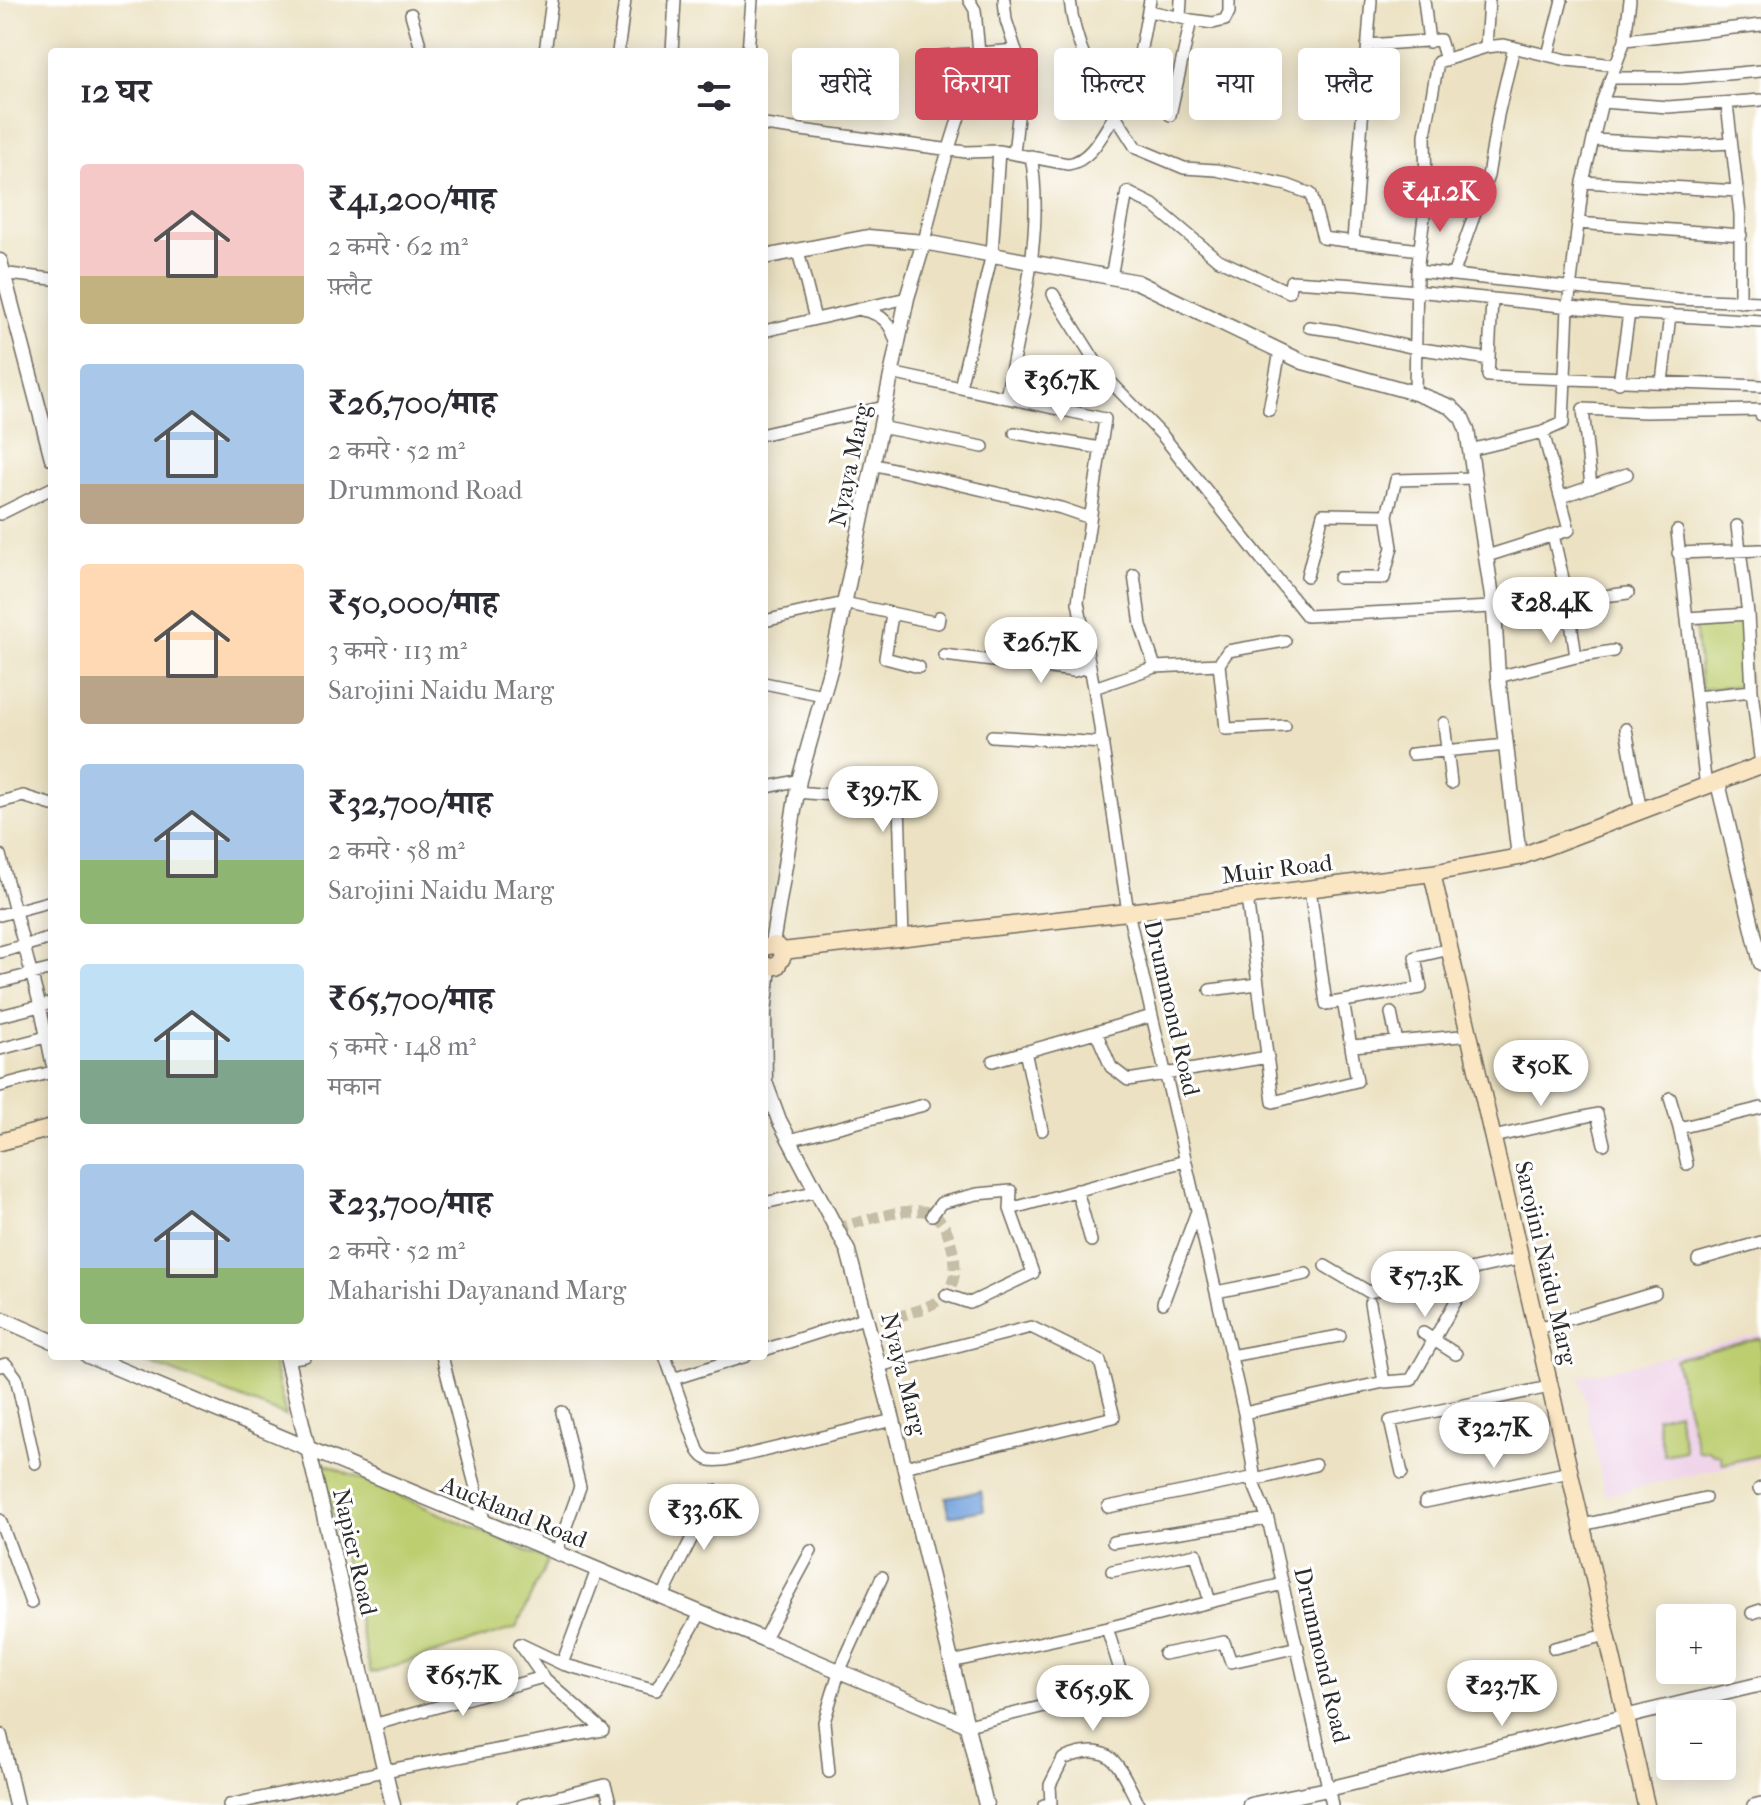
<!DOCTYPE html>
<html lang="hi">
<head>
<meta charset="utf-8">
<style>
	:root { --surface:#fff; --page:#f2f2f3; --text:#2b2b33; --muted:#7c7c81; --accent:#d1495b }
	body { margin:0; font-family:"IM FELL French Canon","Noto Serif Devanagari",serif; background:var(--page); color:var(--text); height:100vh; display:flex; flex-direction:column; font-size:30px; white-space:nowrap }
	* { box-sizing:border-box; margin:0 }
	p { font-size:26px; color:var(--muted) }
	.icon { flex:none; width:44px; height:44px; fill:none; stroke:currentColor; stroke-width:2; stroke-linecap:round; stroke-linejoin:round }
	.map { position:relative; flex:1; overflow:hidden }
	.details { position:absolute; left:48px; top:48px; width:720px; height:1312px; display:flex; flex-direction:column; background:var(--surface); border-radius:8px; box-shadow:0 4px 20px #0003 }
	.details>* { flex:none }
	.guide { position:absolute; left:792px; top:48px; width:760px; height:72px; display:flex; gap:16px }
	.fabs { position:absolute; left:1656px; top:1604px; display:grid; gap:16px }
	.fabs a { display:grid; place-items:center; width:80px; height:80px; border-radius:8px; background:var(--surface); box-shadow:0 4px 20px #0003; font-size:40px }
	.price { position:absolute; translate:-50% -68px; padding:0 18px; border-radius:28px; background:#fff; color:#222; font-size:26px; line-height:52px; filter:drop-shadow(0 2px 4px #0008) }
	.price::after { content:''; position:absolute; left:50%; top:48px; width:24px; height:18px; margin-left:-12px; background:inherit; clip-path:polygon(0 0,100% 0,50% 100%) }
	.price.on { background:var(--accent); color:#fff }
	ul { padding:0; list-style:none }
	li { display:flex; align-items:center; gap:24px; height:200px; padding:0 32px }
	li span { display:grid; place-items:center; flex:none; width:224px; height:160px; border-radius:8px; color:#555 }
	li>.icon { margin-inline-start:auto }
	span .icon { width:96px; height:96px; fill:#fffc; stroke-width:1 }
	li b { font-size:34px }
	h2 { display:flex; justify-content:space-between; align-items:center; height:96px; padding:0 32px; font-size:34px }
	.pill { padding:0 28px; border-radius:8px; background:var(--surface); box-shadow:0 4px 20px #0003; font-size:28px; line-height:72px }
	.pill.on { background:var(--accent); color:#fff }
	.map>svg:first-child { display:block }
	.built { fill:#eed0e7 }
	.green { fill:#bdce71; stroke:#747c4e; stroke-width:2 }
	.water { fill:#73a3dd; stroke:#4f6784; stroke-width:2 }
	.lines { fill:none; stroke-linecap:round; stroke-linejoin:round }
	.minor-tunnel { stroke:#c5bda5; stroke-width:11; stroke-dasharray:11 5.5; stroke-linecap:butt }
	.minor-casing { stroke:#6f6b60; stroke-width:14 }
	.tertiary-casing { stroke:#6f6b60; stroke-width:17 }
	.secondary-casing { stroke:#6f6b60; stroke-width:19 }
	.minor { stroke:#fff; stroke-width:11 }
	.tertiary { stroke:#fff; stroke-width:14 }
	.secondary { stroke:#fbe6c4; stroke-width:16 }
	.labels { text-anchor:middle; stroke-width:6; stroke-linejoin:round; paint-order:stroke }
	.street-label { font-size:24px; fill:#2b2b2b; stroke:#fff }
</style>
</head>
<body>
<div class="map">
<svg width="1761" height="1805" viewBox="0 0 1761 1805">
	<rect width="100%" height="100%" fill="#fff"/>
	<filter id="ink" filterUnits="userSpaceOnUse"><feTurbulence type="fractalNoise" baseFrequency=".0125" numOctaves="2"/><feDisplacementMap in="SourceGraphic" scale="16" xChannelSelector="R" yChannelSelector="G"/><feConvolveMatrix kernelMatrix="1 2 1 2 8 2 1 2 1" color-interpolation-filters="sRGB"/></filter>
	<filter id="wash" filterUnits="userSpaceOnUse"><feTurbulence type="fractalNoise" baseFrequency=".006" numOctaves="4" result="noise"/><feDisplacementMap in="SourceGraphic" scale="32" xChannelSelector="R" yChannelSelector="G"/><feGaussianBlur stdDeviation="1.8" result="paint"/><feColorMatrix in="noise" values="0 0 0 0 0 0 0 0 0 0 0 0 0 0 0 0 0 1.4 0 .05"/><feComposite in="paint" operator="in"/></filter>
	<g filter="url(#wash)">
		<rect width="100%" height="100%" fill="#ece2c3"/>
		<path class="built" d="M1761,1334V1459L1605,1495L1580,1377Z"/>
		<path class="green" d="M1743,620L1749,686L1701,689L1695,624Z
			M1761,1338V1455L1723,1464L1720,1455L1711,1453L1709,1450L1698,1452L1675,1359Z
			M143,1356H272L286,1416L144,1361Z
			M1677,1412L1685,1451L1664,1455L1656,1417Z
			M320,1462L548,1560L516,1628L371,1673Z"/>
		<path class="water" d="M981,1491L984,1510L949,1516L946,1497Z"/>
	</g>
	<g filter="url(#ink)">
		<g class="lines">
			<path class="minor-tunnel" d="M837,1228C863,1222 895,1209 922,1211C935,1212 944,1223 948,1234C974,1306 923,1309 868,1324"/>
			<defs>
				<path id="minor" d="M1004,0L1006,20L1023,73L1014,153
					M1150,0L1132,96L1115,115L1136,148L1184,168L1216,170L1287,185L1311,194L1323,238L1420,250
					M1424,0L1429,42
					M1149,11L1191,20L1170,115
					M411,14L422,52
					M1180,17L1181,0
					M1191,20L1213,23L1225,20L1229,12V0
					M1625,40L1761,25
					M1367,45L1440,40L1446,60
					M1486,47L1489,0
					M545,52L552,0
					M618,52L625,0
					M672,52L675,0
					M748,52L752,0
					M1548,55L1562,0
					M941,56L1016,50
					M1611,78H1681L1761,71
					M1602,102L1668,107L1761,100
					M1727,104L1740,214V302
					M764,125L966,152L999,151L1068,164C1091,161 1103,133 1115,115C1093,79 1074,43 1070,0
					M1594,140L1693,145L1731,143
					M1583,182L1738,191
					M1577,223L1741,235
					M1353,241L1371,0
					M924,242L936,190L979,53L975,10L969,0
					M798,251L815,319
					M1417,271L1678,299L1761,302
					M0,273L52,279
					M1453,275L1488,176L1498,115L1514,47
					M1111,277L1127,192L1153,205L1217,259L1289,292L1291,281L1357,285L1629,313L1761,321
					M1053,294L1104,375L1162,435L1307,616L1492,607
					M1492,300L1488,376L1761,386
					M862,310C884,314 892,325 897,346
					M1309,327L1338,331L1415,348L1489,359
					M764,331L907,298
					M891,373L1105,419L1078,602L1094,688L1128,912L1244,1413L1255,1480L1251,1478L1268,1519L1332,1805
					M1662,382L1670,315
					M1619,383L1629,313
					M960,387L992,254L999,151
					M1415,393L1417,271L1426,201L1425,135L1438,62L1486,47L1504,45L1567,60L1616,65
					M1006,398C1020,320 1045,235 1031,156
					M1269,410L1280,351
					M880,427L983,447
					M1015,433L1100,448
					M764,434L884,407
					M1470,450L1543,432L1563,423L1568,307L1583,182L1602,102L1625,40L1630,0
					M872,464L1061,508L1090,518
					M1591,487L1583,409L1645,412L1760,410L1761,415
					M1561,497L1627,474
					M0,514L52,488
					M1737,526L1748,614L1752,691L1761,765
					M1677,531L1706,788
					M1553,535L1568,601L1576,657
					M1678,553L1761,550
					M1487,556L1569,530L1543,432
					M1134,575L1141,625L1155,667
					M1307,576L1323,514L1387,515
					M1339,578H1384L1392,547L1387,515L1396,480L1474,478
					M1494,610L1628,593
					M892,615L885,658L919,667
					M1687,618L1748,614
					M764,621L844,603L938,623L939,617
					M944,655L1074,671L1090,666
					M1219,664L1226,729L1285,726
					M1498,677L1576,657L1613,651
					M764,683L823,695
					M1094,688L1155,667L1219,664L1228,651L1285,641
					M1696,697L1752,691
					M1444,723L1451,783
					M1626,729L1641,812
					M992,736L1103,743
					M1412,754L1507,745
					M764,788L799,780
					M797,792L899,801L903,939
					M0,802L23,796L52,805
					M0,855L40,1006L52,1064
					M1310,889L1326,1004L1421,988L1415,957L1450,949
					M1247,897L1273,1102L1357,1081L1343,1001
					M0,915L52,901
					M0,952L52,938
					M0,982L52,969
					M1210,990L1258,984
					M1391,1013L1397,1042
					M0,1016L52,1003
					M1096,1032L1111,1067L1128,1080L1268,1057
					M1353,1046L1471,1035
					M0,1049L50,1036
					M1025,1051L1042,1130
					M993,1061L1152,1016
					M0,1086L52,1072
					M1670,1098L1679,1128
					M1493,1137L1597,1114L1604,1144
					M789,1140L924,1105
					M1687,1164L1679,1128L1761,1108
					M1077,1190L1091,1241
					M764,1203L818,1191
					M932,1215L941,1203L977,1194L1011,1191L1010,1209L1185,1161
					M1698,1260L1761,1242
					M1325,1266L1369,1292L1519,1259
					M1216,1292L1306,1274
					M946,1295L970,1303L1033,1273L1010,1209
					M1163,1303L1197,1211
					M1535,1329L1655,1293
					M1423,1333L1456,1354
					M764,1350L867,1317
					M442,1356L485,1524
					M665,1356L698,1450C705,1462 712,1461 725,1460L893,1420
					M1230,1356L1340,1336
					M287,1359L305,1356
					M0,1366L6,1364L16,1377L35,1463
					M879,1366L1031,1327L1100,1361L1114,1417L904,1467
					M673,1379L746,1356
					M1384,1382L1411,1380L1474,1269
					M1244,1413L1384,1382L1370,1303
					M1402,1473L1390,1421L1549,1387
					M1255,1480L1315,1465
					M1759,1489L1761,1488
					M1425,1502L1570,1472
					M1108,1507L1251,1478
					M0,1520L31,1603
					M1582,1525L1705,1498
					M1113,1542L1268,1519
					M556,1554L580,1487L562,1412
					M1112,1571L1196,1554L1210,1602L1283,1584
					M662,1598L715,1491
					M1752,1613L1761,1610
					M1107,1628L1210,1602
					M763,1640L811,1551
					M1554,1648L1607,1635
					M1164,1654L1224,1642L1231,1662L1298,1647
					M951,1662L1107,1628L1125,1686L968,1725
					M562,1664L597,1570
					M373,1725L543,1677
					M603,1730L543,1677L520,1644L562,1664L656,1690L700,1614
					M829,1772L824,1722L839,1672L882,1577
					M229,1805L384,1771L603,1730
					M523,1805L605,1785L611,1805
					M1044,1805L1051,1804L1050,1785L1063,1759C1114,1738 1118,1766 1139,1805
					M1753,1805L1761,1803"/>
				<path id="tertiary" d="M764,257L868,237L924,242L1137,282L1303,362L1415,393L1451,407L1462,418L1467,430L1494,610L1498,677L1519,857
					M0,261L52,458
					M1718,783L1761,963
					M772,944L799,780L832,663L907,298L924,242
					M769,967L764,1014L765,1082L779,1120L848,1251L893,1420L986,1805
					M0,1318L52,1341
					M88,1356L968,1725
					M286,1356L393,1805
					M0,1736L16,1805
					M1250,1805L1328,1789L1761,1684"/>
				<path id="secondary" d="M1432,873L1646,1805
					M764,947L775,945L781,949L783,956L777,966L769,967L764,964
					M782,951L1128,912L1432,873L1519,857L1761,765
					M0,1142L52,1128"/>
			</defs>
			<use href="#minor" class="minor-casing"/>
			<use href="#tertiary" class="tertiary-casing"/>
			<use href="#secondary" class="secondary-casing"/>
			<use href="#minor" class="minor"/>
			<use href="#tertiary" class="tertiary"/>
			<use href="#secondary" class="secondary"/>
		</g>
	</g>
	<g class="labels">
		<g class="street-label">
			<text transform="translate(850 465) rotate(-78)" y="8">Nyaya Marg</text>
			<text transform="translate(1277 869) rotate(-7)" y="8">Muir Road</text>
			<text transform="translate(1172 1008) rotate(77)" y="8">Drummond Road</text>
			<text transform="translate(1546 1263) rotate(77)" y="8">Sarojini Naidu Marg</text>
			<text transform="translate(904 1374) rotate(76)" y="8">Nyaya Marg</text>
			<text transform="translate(514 1512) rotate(22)" y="8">Auckland Road</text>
			<text transform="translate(355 1552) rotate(77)" y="8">Napier Road</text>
			<text transform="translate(1322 1655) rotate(77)" y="8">Drummond Road</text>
		</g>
	</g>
</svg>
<div class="fabs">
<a>+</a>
<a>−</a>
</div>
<b class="price on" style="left:1440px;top:234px">₹41.2K</b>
<b class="price" style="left:1061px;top:423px">₹36.7K</b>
<b class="price" style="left:1551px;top:645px">₹28.4K</b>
<b class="price" style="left:1041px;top:685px">₹26.7K</b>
<b class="price" style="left:883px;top:834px">₹39.7K</b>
<b class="price" style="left:1541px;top:1108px">₹50K</b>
<b class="price" style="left:1425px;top:1319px">₹57.3K</b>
<b class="price" style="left:1494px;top:1470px">₹32.7K</b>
<b class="price" style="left:704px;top:1552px">₹33.6K</b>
<b class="price" style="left:463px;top:1718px">₹65.7K</b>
<b class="price" style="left:1502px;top:1728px">₹23.7K</b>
<b class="price" style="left:1093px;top:1733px">₹65.9K</b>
<div class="guide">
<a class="pill">खरीदें</a>
<a class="pill on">किराया</a>
<a class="pill">फ़िल्टर</a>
<a class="pill">नया</a>
<a class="pill">फ़्लैट</a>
</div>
<section class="details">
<h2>12 घर<svg class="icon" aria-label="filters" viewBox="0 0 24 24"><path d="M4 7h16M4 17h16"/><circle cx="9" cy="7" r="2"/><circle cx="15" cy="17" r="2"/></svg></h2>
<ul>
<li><span style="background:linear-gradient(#f6c9c9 70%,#c2b280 0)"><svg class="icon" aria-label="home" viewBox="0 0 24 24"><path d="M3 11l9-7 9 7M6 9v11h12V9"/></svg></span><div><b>₹41,200/माह</b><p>2 कमरे · 62 m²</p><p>फ़्लैट</p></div></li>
<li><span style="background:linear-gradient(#a9c7e8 75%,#b9a48a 0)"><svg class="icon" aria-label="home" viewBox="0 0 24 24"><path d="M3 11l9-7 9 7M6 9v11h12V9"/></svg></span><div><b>₹26,700/माह</b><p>2 कमरे · 52 m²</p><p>Drummond Road</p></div></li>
<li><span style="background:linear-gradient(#ffd9b3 70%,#b9a48a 0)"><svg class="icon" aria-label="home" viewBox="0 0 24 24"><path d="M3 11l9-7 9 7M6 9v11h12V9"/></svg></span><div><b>₹50,000/माह</b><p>3 कमरे · 113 m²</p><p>Sarojini Naidu Marg</p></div></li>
<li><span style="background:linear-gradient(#a9c7e8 60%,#8fb573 0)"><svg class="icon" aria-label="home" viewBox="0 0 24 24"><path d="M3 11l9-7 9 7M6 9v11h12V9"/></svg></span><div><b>₹32,700/माह</b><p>2 कमरे · 58 m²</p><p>Sarojini Naidu Marg</p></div></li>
<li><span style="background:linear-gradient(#bfe0f5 60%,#7fa58c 0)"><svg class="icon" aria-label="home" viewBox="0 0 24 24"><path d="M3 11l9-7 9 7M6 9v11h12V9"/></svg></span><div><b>₹65,700/माह</b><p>5 कमरे · 148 m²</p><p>मकान</p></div></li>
<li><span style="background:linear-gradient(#a9c7e8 65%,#8fb573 0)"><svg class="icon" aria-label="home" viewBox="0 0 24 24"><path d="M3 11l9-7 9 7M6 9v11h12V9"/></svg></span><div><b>₹23,700/माह</b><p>2 कमरे · 52 m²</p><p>Maharishi Dayanand Marg</p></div></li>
</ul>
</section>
</div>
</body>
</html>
